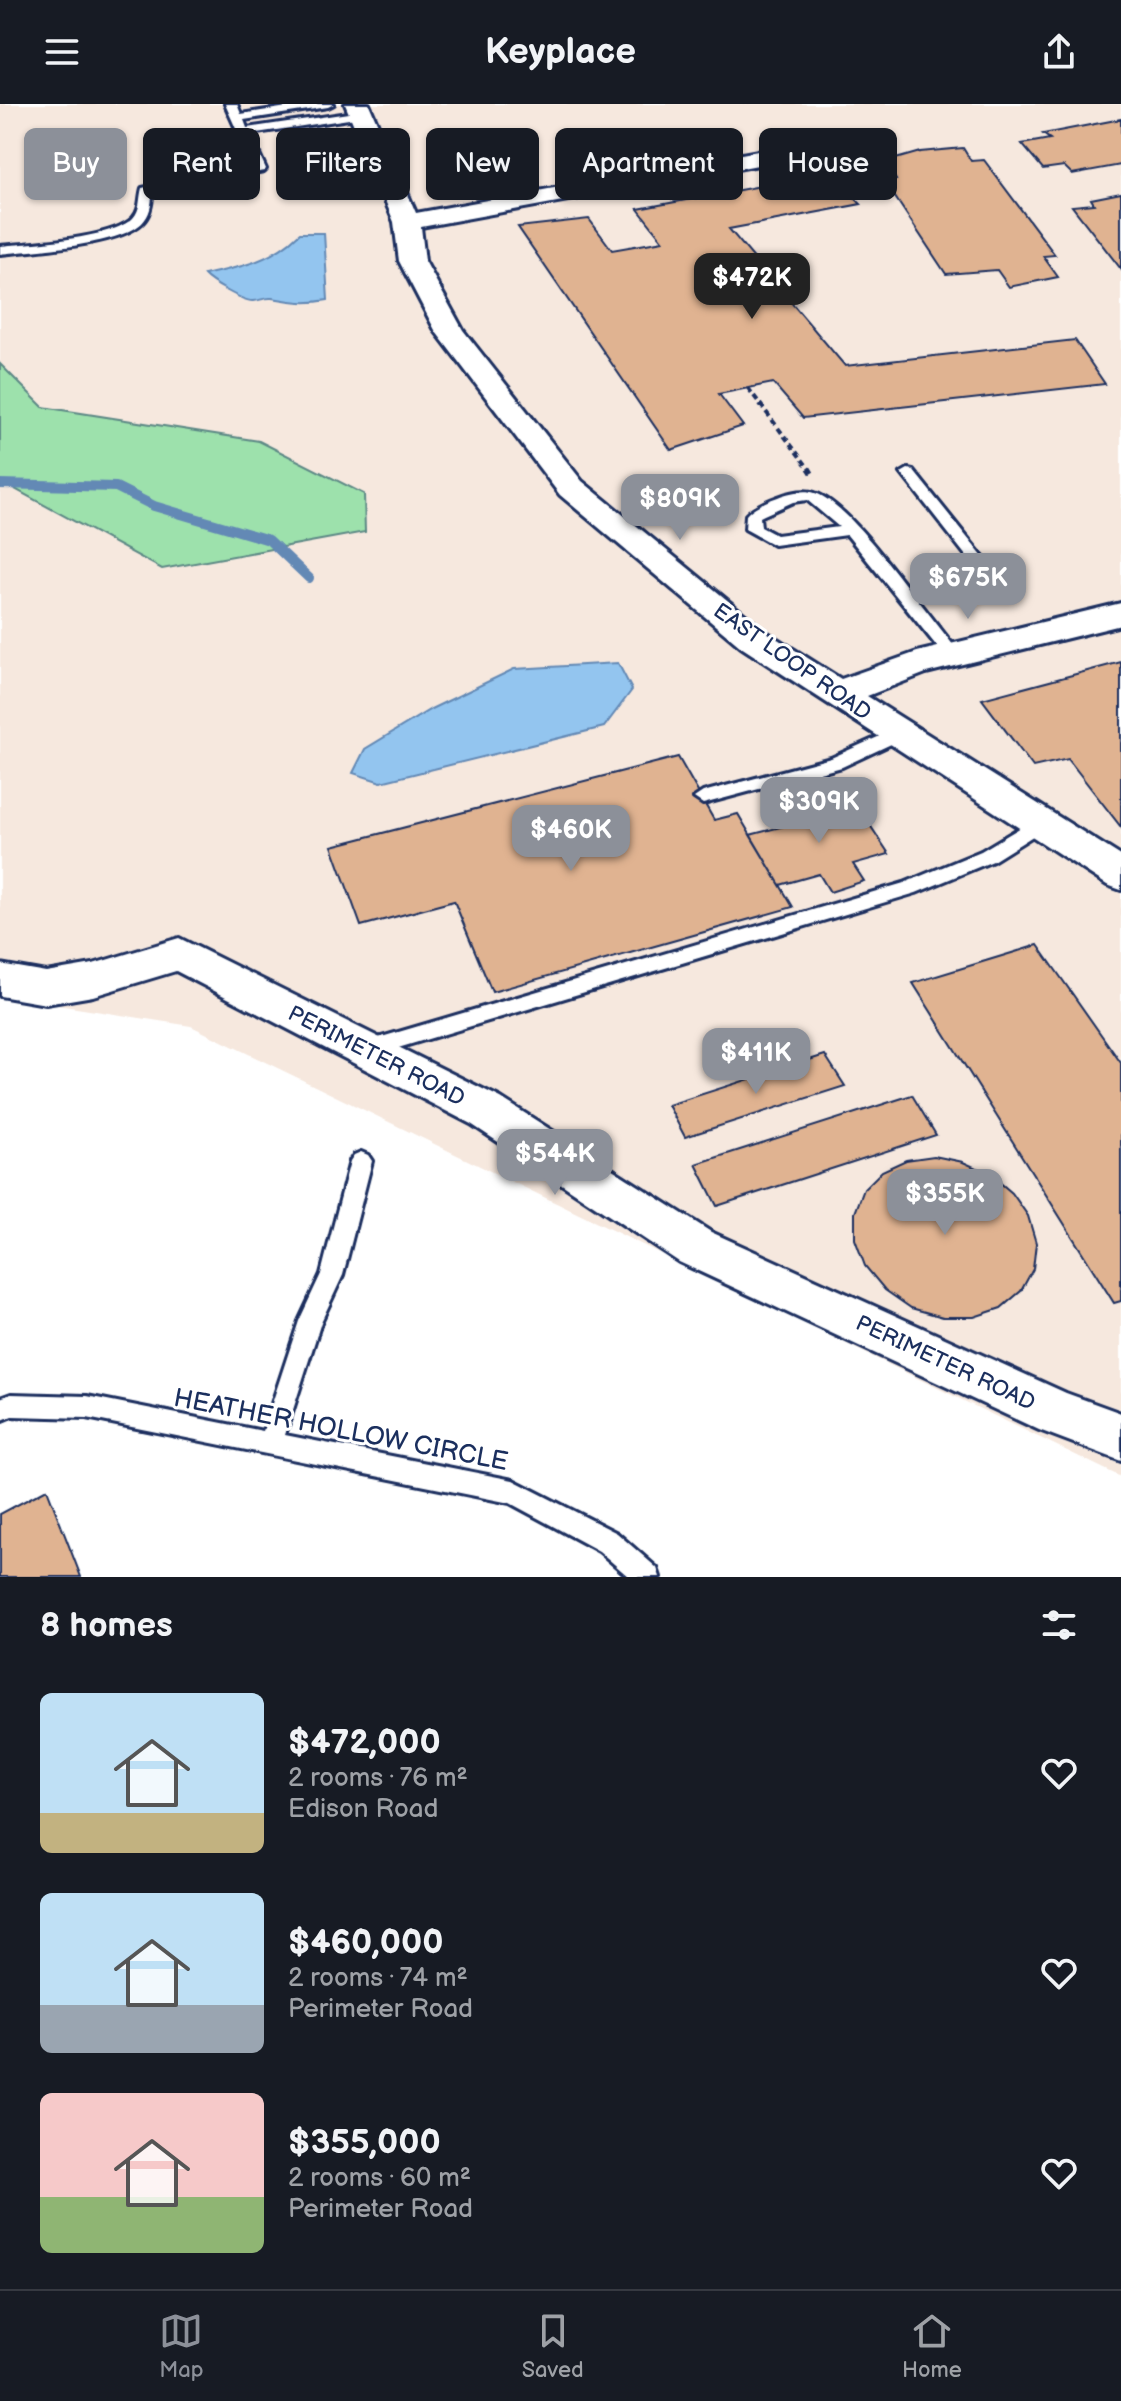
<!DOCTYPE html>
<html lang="en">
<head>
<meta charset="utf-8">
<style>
	:root { --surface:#171b24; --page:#20242c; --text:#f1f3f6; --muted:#9ea1a6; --line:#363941; --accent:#8c9099 }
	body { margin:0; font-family:"Balsamiq Sans",sans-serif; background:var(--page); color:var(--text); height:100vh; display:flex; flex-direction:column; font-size:30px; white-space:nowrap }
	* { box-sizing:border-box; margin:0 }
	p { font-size:26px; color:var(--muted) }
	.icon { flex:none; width:44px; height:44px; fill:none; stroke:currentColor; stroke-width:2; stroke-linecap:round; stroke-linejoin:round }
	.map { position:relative; height:1473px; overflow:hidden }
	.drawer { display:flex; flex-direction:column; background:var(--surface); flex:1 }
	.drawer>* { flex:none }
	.hud { position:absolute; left:24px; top:24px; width:1074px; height:72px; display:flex; gap:16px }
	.price { position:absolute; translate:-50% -68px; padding:0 18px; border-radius:16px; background:var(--accent); color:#fff; font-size:26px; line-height:52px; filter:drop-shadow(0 2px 4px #0008) }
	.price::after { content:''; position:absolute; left:50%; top:48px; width:24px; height:18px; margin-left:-12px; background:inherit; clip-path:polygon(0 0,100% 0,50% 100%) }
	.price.on { background:#222; color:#fff }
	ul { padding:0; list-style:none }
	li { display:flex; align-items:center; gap:24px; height:200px; padding:0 40px }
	li span { display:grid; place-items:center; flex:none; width:224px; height:160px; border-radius:12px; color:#555 }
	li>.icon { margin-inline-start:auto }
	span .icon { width:96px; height:96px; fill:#fffc; stroke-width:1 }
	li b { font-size:34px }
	h2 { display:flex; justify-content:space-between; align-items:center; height:96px; padding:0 40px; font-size:34px }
	.chip { padding:0 28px; border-radius:12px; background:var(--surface); box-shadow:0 2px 6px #0004; font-size:28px; line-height:72px }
	.chip.on { background:var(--accent); color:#fff }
	header { display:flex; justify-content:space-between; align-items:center; height:104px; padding:0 40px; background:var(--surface); font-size:36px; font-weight:800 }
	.tabs { display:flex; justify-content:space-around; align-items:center; height:112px; border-top:2px solid var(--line); background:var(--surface); font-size:22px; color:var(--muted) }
	.tabs a { display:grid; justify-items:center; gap:4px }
	.tabs .on { color:var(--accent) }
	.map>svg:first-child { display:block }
	.built { fill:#f6e8de }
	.green { fill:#9de1ac; stroke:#5c8885; stroke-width:2 }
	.water { fill:#93c5ef; stroke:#6389b5; stroke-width:2 }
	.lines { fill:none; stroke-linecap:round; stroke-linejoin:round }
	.stream { stroke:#6389b5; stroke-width:10 }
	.building { fill:#e0b391; stroke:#1b2f5e; stroke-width:2 }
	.service-casing { stroke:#1b2f5e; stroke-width:6 }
	.minor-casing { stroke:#1b2f5e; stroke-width:6 }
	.path-far1 { stroke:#1b2f5e; stroke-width:4; stroke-dasharray:6 4; stroke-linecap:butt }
	.path { stroke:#1b2f5e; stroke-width:5; stroke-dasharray:7 6; stroke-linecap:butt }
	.service { fill:#fff; fill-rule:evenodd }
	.minor { fill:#fff; fill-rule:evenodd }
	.labels { text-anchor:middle; stroke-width:6; stroke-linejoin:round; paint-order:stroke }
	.street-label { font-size:22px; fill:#1b2f5e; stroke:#fff }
	.near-street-label { font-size:26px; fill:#1b2f5e; stroke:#fff }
</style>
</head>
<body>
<header><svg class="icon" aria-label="menu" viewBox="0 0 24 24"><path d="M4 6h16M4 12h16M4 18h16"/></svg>Keyplace<svg class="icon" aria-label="share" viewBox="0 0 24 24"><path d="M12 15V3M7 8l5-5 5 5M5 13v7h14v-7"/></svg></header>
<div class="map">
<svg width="1121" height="1473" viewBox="0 0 1121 1473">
	<rect width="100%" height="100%" fill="#fff"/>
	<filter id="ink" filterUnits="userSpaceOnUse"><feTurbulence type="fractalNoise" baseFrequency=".0125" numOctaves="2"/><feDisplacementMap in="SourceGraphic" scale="16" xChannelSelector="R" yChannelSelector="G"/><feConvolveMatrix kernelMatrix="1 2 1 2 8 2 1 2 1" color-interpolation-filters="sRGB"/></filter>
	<g filter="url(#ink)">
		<path class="built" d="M0,0H1121V1373L191,922L0,892Z"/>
		<path class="green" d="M0,260L43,303L259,337L364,390L365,428L162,465L0,377Z"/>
		<path class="water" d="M300,129H324L328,196C306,200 294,198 272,194C265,193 260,197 253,197C244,198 210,178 204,171C242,163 272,157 300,129Z
			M618,559L632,586L604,623L381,678L353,669L365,645L431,605L514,565Z"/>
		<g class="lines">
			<path class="stream" d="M0,380L116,383L154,402L269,436L309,474"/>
		</g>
		<path class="building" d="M1121,15V61L1072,70L1064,62L1043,65L1022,40L1050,35L1043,30Z
			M963,44L971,57L984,56L1055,151L1043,152L1058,173L1009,183L997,166L946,170L885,78L896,76L885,58L920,48Z
			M830,69L861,100L729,125L845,262L1075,236L1105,280L803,314L773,279L719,290L743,322L671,346L518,123L589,115L612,146L663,137L638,105Z
			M1121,89V165L1072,102L1094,100L1091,95Z
			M1121,558V723L1068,655L1033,663L982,595Z
			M678,653L714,716L738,710L793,803L492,888L454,797L361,822L332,742Z
			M813,694L822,710L856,700L889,750L853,760L864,777L830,788L819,770L780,781L750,731L788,721L777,704Z
			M1038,841L1121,959V1197L1114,1199L913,879Z
			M825,951L845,982L685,1033L668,1001Z
			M912,991L936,1031L717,1102L696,1060Z
			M934,1052L963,1058L990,1070L1012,1089L1028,1112L1036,1139L1033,1165L1021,1187L1001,1204L974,1213H943L911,1204L885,1186L865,1162L855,1135V1109L864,1085L882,1067L906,1056Z
			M47,1385L81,1473H0V1410Z"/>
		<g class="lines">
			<defs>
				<path id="service" d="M225,0H237L241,10L307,0H334L328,3L244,16L247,24L362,7L368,10L362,13L250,30L266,65L264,67L152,89C152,100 150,111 142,119C118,142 34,146 0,150V142C31,139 112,135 133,114C141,106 139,94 142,84L253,63Z
					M908,365L913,366L999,473L996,477L918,496L961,551L953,556L947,555L847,431L774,441L745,425L746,411C754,402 767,397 778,393C789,389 804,385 815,389C845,399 890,462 911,488L981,471L901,369ZM807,396L839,423L776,431L761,423L760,413L764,411L793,398Z
					M898,624L906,630L904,634L842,663L703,700L694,694L703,688L831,654Z
					M1038,713L1047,720L1044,725L993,757L916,789L368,953L361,951L358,945L361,939L368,937L904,779L981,747Z
					M361,1048L368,1051L372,1057L343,1171L321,1218L285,1331L513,1376L617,1429L657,1464L660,1473H629L599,1447L510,1399L87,1314L12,1312L0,1317V1294L11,1290L87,1292L263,1327L299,1217L321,1170L350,1057L354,1051Z"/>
				<path id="minor" d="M345,0H369L416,109L824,35L833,37L836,42L833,47L824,49L421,123L425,157L463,226L582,377L765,527L841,575L917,548L1121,499V521L926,569L867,592L1121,752V786L1107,781L741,543L560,391L436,228L399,157L394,118Z
					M179,834L501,994L711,1128L1066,1289L1121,1309V1357L1039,1326L679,1158L471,1020L176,867L93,892L46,900L0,892V860L46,868L93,860Z"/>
			</defs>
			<use href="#service" class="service-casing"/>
			<use href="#minor" class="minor-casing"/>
			<path class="path-far1" d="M748,284L810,366"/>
			<path class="path" d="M809,364L812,369"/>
			<use href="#service" class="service"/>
			<use href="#minor" class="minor"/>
		</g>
	</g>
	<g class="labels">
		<g class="street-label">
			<text transform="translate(793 557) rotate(35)" y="8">EAST LOOP ROAD</text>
			<text transform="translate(377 951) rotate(27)" y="8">PERIMETER ROAD</text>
			<text transform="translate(946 1258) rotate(25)" y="8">PERIMETER ROAD</text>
		</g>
		<g class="near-street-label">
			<text transform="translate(341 1325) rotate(11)" y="9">HEATHER HOLLOW CIRCLE</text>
		</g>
	</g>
</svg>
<b class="price on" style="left:752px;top:217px">$472K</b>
<b class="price" style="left:680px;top:438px">$809K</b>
<b class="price" style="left:968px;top:517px">$675K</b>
<b class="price" style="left:819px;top:741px">$309K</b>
<b class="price" style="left:571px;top:769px">$460K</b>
<b class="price" style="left:756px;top:992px">$411K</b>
<b class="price" style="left:555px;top:1093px">$544K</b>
<b class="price" style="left:945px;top:1133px">$355K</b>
<div class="hud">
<a class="chip on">Buy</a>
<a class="chip">Rent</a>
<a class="chip">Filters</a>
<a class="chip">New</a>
<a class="chip">Apartment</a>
<a class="chip">House</a>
</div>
</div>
<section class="drawer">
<h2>8 homes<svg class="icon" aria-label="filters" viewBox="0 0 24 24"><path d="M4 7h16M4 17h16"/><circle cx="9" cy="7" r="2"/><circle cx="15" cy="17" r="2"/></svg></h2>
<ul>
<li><span style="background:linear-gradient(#bfe0f5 75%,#c2b280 0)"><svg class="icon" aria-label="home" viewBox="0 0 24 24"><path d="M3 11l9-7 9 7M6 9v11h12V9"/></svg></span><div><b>$472,000</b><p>2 rooms · 76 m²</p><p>Edison Road</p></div><svg class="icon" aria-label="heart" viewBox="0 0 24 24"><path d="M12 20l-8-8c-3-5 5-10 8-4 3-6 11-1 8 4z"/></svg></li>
<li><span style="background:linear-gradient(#bfe0f5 70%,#9aa5b1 0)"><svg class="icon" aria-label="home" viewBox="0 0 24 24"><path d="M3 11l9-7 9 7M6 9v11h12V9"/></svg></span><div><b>$460,000</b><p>2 rooms · 74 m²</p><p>Perimeter Road</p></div><svg class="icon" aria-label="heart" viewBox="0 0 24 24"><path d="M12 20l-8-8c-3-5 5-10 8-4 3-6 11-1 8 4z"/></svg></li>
<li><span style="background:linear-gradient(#f6c9c9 65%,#8fb573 0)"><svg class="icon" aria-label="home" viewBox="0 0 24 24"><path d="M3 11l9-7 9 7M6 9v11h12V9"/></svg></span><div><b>$355,000</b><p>2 rooms · 60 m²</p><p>Perimeter Road</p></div><svg class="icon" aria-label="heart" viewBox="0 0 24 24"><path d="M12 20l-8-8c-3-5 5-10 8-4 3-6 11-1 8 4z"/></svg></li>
</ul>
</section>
<nav class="tabs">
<a class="on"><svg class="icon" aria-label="map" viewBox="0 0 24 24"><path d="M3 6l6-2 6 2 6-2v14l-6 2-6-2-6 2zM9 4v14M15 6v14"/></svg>Map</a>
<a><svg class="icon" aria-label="saved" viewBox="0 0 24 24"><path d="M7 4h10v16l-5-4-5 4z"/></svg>Saved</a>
<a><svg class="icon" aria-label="home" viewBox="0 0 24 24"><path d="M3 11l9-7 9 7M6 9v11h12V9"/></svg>Home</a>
</nav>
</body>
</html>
